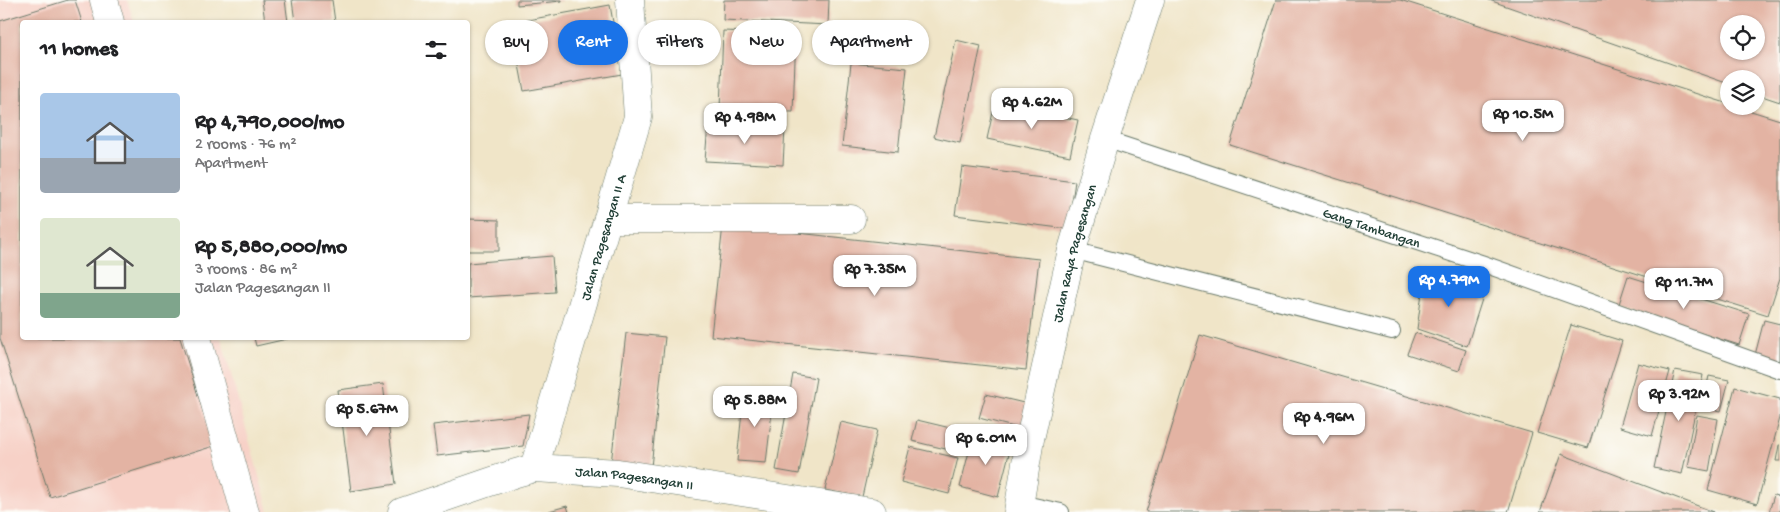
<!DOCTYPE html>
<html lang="en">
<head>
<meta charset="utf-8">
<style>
	:root { --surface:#fff; --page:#f2f2f2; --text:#202124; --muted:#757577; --accent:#1a73e8 }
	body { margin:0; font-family:"Gochi Hand",sans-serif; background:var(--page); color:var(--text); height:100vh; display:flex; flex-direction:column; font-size:19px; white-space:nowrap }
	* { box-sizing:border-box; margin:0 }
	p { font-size:16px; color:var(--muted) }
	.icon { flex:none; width:28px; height:28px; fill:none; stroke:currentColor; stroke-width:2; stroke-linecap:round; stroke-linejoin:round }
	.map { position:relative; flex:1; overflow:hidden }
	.side { position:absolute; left:20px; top:20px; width:450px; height:320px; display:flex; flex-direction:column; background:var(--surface); border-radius:5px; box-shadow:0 1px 4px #0004 }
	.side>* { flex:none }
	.hud { position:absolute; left:485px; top:20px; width:475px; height:45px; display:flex; gap:10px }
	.tools { position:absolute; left:1720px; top:15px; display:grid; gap:10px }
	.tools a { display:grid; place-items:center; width:45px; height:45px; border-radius:50%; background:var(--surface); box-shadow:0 1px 4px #0004; font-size:25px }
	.price { position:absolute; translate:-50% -42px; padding:0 11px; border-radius:10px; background:#fff; color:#222; font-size:16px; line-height:32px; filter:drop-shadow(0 1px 2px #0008) }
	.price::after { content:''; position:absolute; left:50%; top:30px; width:15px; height:11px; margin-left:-8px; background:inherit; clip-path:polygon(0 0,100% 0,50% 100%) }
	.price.on { background:var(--accent); color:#fff }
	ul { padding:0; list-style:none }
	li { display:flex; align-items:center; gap:15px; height:125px; padding:0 20px }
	li span { display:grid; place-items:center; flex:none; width:140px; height:100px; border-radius:5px; color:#555 }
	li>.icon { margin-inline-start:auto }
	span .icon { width:60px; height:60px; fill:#fffc; stroke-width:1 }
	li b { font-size:21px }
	h2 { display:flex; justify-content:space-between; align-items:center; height:60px; padding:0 20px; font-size:21px }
	.chip { padding:0 18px; border-radius:22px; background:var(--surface); box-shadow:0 1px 4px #0004; font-size:18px; line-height:45px }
	.chip.on { background:var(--accent); color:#fff }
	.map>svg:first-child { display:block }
	.built { fill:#f7d1c7 }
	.building { fill:#e3b3a3; fill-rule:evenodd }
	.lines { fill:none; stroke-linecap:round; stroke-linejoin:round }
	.service-casing { stroke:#687868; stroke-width:18 }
	.minor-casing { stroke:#687868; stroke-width:29 }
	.secondary-casing { stroke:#687868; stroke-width:29 }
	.service { stroke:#fff; stroke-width:16 }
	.minor { stroke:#fff; stroke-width:28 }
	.secondary { stroke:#fff; stroke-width:28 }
	.labels { text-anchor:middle; stroke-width:4; stroke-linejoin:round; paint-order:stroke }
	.street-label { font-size:14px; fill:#1f3d34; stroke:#fdfcf7 }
</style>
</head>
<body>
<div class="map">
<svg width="1780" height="512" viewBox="0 0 1780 512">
	<rect width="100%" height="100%" fill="#fdfcf7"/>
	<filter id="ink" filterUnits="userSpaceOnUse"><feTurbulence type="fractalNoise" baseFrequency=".02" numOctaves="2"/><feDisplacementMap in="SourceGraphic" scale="10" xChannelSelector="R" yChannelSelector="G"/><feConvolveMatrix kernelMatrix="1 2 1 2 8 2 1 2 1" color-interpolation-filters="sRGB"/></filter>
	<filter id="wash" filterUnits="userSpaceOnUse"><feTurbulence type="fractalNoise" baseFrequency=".0096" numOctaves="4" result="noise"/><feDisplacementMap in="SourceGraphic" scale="20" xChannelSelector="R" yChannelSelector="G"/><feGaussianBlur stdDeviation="1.12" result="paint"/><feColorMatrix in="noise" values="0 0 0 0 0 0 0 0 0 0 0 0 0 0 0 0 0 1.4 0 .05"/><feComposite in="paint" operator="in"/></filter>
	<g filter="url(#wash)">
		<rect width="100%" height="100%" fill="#f0e5c8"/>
		<path class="built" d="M0,0H127L134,22H22V338H221L269,512H0Z"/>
		<g id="blocks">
			<path class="building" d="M68,0H75L82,22H22V338H180L214,446L50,497L0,338V21Z
				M262,0H285L288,22H265Z
				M292,0H332L335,22H295Z
				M517,0H562V1L517,5Z
				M724,0H829L828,25L723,20Z
				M1276,0H1400L1729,104V106H1735L1780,120V278L1768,315L1230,145Z
				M1489,0H1780V102L1756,94V79H1729V84ZM1729,24H1756V51H1729Z
				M610,5L622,74L524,91L511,23Z
				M723,31L796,34L793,112L720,109Z
				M956,40L981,46L960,143L934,137Z
				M851,63L907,68L898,152L842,146Z
				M995,103L1078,120L1070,156L987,139Z
				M708,124L785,128L783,165L705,161Z
				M962,167L1075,181L1068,229L955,215Z
				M468,219L499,220V251H468Z
				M723,225L1039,259L1026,370L711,336Z
				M552,256L555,292L468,298V263Z
				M1425,271L1485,290L1467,346L1417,329Z
				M1628,276L1749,314L1739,345L1618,307Z
				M1764,320L1780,324V361L1755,355Z
				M1571,325L1622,341L1588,448L1537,433Z
				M626,333L665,337L651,467L611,464Z
				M1415,333L1466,350L1459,371L1407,354Z
				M1200,335L1532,433L1508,512H1146Z
				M254,338H291L256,346Z
				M1638,363L1670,371L1652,436L1620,427Z
				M1675,370L1703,375L1682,474L1654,468Z
				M793,374L816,378L799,474L776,470Z
				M1709,376L1729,380L1721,411L1702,407Z
				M383,384L396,484L351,491L338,390Z
				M1735,387L1780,399V418L1757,504L1708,490Z
				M744,392L774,395L766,463L737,461Z
				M986,394L1028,404L1021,429L979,418Z
				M529,414L523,446L437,456L433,425Z
				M1697,415L1718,419L1709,471L1688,467Z
				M917,420L963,431L958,452L912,441Z
				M841,422L877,430L862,497L825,490Z
				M973,436L1011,446L998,497L960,487Z
				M1779,445H1780V461H1776Z
				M910,447L958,458L949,494L901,482Z
				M1561,454L1714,512H1540Z
				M1774,495L1780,497V512H1769Z
				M567,506L569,512H550L549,511Z"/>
		</g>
	</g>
	<g filter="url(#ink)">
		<use href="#blocks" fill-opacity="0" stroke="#687868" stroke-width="1"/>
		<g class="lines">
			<defs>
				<g id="service">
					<path id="s1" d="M1105,139L1481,263L1780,370"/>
					<path d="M1072,250L1392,331"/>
					<path d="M1020,503L1061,512"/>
				</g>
				<g id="minor">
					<path d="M104,0L110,22"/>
					<path d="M608,219H851"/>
					<path d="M197,338L245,512"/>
					<path id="s2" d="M534,468L638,117L630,0"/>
					<path id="s3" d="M402,512L516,473L534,468L618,473L872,512"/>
				</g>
				<g id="secondary">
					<path id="s4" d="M1018,512L1030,439L1072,250L1105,139L1150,0"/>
				</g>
			</defs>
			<use href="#service" class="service-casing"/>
			<use href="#minor" class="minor-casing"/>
			<use href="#secondary" class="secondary-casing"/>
			<use href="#service" class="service"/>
			<use href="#minor" class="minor"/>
			<use href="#secondary" class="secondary"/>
		</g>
	</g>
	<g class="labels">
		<g class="street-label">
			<text dy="5" stroke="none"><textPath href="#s1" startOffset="281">Gang Tambangan</textPath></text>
			<text dy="5" stroke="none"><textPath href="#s2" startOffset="241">Jalan Pagesangan II A</textPath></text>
			<text dy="5" stroke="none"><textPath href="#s4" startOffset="265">Jalan Raya Pagesangan</textPath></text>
			<text dy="5" stroke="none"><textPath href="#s3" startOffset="240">Jalan Pagesangan II</textPath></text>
		</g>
	</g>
</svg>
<div class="tools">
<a><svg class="icon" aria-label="locate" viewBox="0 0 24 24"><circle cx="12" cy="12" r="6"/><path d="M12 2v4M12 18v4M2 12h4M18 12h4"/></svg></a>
<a><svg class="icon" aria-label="layers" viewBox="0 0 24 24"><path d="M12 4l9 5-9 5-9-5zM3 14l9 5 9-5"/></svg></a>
</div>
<b class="price" style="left:1032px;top:130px">Rp 4.62M</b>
<b class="price" style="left:1523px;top:142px">Rp 10.5M</b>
<b class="price" style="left:745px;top:145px">Rp 4.98M</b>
<b class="price" style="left:875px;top:297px">Rp 7.35M</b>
<b class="price on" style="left:1449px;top:308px">Rp 4.79M</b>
<b class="price" style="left:1684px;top:310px">Rp 11.7M</b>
<b class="price" style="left:1679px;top:422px">Rp 3.92M</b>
<b class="price" style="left:755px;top:428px">Rp 5.88M</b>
<b class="price" style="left:367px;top:437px">Rp 5.67M</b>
<b class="price" style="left:1324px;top:445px">Rp 4.96M</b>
<b class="price" style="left:986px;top:466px">Rp 6.01M</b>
<div class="hud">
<a class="chip">Buy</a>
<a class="chip on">Rent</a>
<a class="chip">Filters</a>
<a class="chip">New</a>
<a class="chip">Apartment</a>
</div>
<section class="side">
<h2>11 homes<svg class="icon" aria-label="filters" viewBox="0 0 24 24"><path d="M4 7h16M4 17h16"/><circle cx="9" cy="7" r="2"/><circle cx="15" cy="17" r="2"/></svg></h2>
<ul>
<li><span style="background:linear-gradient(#a9c7e8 65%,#9aa5b1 0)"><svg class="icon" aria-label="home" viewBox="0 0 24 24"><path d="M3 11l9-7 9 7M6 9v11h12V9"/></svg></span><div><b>Rp 4,790,000/mo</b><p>2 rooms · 76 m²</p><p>Apartment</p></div></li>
<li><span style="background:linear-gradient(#dfe7d0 75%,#7fa58c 0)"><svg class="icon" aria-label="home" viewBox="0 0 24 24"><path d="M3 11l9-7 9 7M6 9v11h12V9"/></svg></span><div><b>Rp 5,880,000/mo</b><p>3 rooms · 86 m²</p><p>Jalan Pagesangan II</p></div></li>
</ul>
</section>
</div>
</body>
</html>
